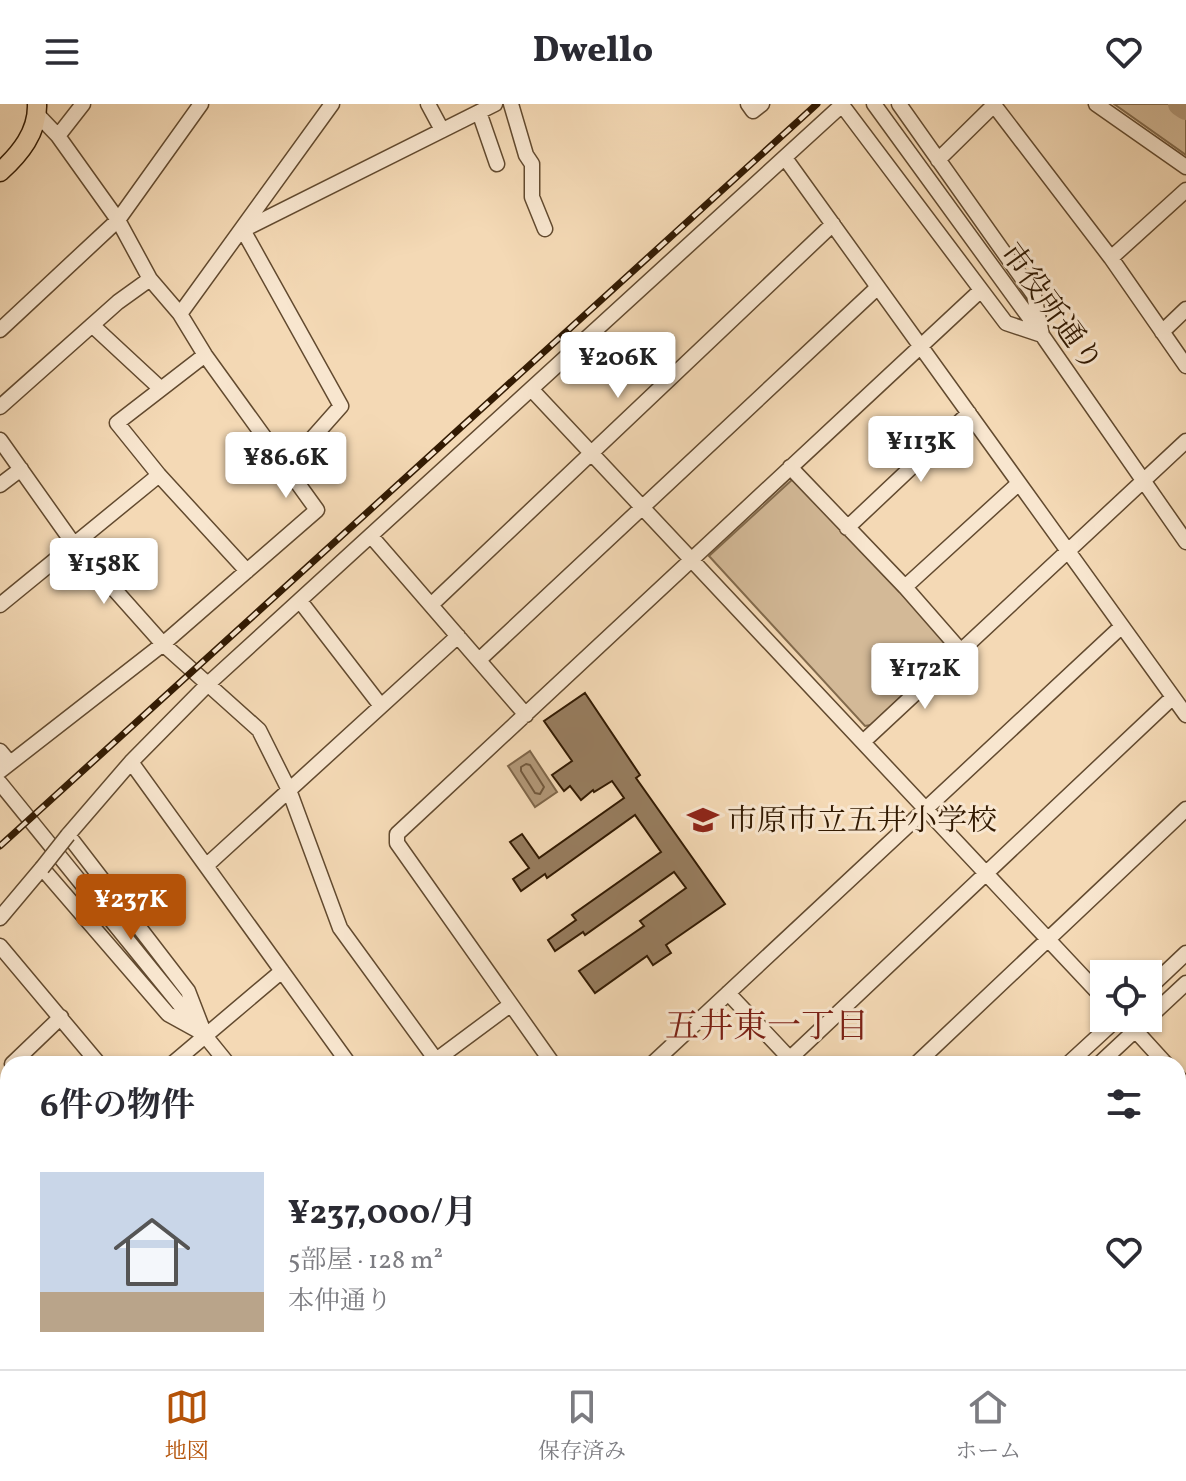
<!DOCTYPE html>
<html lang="ja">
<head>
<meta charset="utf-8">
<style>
	:root { --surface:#fff; --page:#f7f7f7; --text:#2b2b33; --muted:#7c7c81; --line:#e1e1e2; --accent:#b45309 }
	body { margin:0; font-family:Vollkorn,"Noto Serif JP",serif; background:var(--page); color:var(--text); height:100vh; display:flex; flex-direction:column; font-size:30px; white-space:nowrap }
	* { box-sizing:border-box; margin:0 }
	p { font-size:26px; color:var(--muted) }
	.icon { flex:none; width:44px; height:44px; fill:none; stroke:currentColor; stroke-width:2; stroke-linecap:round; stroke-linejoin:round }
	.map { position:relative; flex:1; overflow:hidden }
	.panel { position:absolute; left:0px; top:952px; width:1186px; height:314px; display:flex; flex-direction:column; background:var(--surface); border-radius:24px 24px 0 0; box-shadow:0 2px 6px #0004 }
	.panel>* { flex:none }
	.fabs { position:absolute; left:1090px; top:856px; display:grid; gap:16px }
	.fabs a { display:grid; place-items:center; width:72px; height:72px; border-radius:0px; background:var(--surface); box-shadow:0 2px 6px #0004; font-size:40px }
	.price { position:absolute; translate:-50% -68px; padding:0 18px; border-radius:8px; background:#fff; color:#222; font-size:26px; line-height:52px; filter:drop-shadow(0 2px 4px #0008) }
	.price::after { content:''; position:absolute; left:50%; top:48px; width:24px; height:18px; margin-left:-12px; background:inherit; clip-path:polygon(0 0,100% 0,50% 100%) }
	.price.current { background:var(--accent); color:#fff }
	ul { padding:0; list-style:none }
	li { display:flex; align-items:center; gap:24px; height:200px; padding:0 40px }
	li span { display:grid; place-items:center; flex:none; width:224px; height:160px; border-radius:0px; color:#555 }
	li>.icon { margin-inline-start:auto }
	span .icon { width:96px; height:96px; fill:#fffc; stroke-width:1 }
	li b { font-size:34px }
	h2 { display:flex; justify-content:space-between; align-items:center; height:96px; padding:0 40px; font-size:34px }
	header { display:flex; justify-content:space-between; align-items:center; height:104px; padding:0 40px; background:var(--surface); font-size:36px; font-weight:800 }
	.menu { display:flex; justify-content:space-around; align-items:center; height:112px; border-top:2px solid var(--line); background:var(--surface); font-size:22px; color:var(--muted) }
	.menu a { display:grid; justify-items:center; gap:4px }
	.menu .current { color:var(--accent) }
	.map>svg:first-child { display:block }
	.green { fill:#d3b997; stroke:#826a4c; stroke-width:2 }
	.water { fill:#b29878; stroke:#7f6649; stroke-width:2 }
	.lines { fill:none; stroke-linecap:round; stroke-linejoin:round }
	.shore { stroke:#72593d; stroke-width:2 }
	.river { stroke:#b29878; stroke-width:24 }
	.building { fill:#977d5f; stroke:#321a02; stroke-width:2 }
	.minor-casing { stroke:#624a2f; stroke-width:17 }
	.major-casing { stroke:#321a02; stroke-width:21 }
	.minor { stroke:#f8e6cf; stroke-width:14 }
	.major { stroke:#f4d9b5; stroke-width:18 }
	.rail-casing { stroke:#321a02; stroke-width:7 }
	.rail { stroke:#f8e6cf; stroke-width:4; stroke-dasharray:12; stroke-linecap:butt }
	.minor-bridge-casing { stroke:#624a2f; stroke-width:17; stroke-linecap:butt }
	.minor-bridge { stroke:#f8e6cf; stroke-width:14 }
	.labels { text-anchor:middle; stroke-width:6; stroke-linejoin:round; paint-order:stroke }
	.street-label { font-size:30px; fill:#321a02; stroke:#f8e6cf }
	.poi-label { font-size:30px; fill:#321a02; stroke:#f8e6cf; text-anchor:start }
	.quarter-label { font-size:34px; fill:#7a1f14; stroke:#f8e6cf }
</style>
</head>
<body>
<header><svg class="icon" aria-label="menu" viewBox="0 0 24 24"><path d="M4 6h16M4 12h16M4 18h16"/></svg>Dwello<svg class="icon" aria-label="heart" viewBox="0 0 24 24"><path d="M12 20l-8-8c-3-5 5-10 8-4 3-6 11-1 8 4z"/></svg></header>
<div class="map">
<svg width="1186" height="1265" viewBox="0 0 1186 1265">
	<rect width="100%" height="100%" fill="#f4d9b5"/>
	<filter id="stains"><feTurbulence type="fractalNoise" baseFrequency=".0025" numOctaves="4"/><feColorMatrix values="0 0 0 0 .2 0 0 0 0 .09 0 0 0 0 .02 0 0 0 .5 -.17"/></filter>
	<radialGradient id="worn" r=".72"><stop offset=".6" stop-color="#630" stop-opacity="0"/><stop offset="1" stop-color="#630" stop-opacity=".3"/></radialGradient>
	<path class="green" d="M1114,0H1186V51Z
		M794,374L949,541L947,550L871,621L865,622L709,452Z
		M1186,1019V1114L1178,1118V1027Z"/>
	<path class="water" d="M530,647L557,688L535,703L508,662Z"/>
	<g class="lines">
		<path class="shore" d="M526,660L530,661L544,683L540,690L535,689L521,667V663Z"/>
		<path class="river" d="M1180,0L1186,4"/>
	</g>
	<path class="building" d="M585,589L640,671L636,674L725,800L666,841L671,849L653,861L647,852L595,889L579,867L644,822L640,817L686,784L674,768L585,831L583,828L555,847L548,836L576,816L572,811L661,748L635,711L547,774L545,770L521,787L513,775L529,764L510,738L522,730L539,754L624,694L612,677L594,688L593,686L581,696L570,682L564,687L552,671L572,657L544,617Z"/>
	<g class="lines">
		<defs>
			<path id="minor" d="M428,0L442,26
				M511,0L526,51L532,60V93L545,125
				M748,0L753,7L762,0
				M874,0L1042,231L1186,438
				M1096,0L1186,63
				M842,1L1006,219L1042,231L1034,191L899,0
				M994,1L1111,154L1186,262
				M479,8L497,60
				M58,32L83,0
				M785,54L1186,611
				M938,56L995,0
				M1111,154L1186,86
				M180,210L332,0
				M92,221L161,285
				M0,226L118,116L201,0
				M1162,228L1186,205
				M205,251L117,319L159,371L247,467
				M532,286L1104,895
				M0,303L118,198L150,175
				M0,336L73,439L163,540L259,626L289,686L340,824L439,960
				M790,363L905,483L961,547
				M286,364L341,302L243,126L495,0
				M0,381L21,365
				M847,424L969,309
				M371,432L526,611
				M905,483L1019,379
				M300,497L381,602
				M0,501L159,371
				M431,501L833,120
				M479,556L878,183
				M863,638L1186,337
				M0,647L10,659
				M131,658L349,960
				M0,667L163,540L317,406L205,251L180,210L150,175L118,116L58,32L37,10
				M0,679L228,960
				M207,761L458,532
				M0,814L42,764L168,910L197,926
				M0,842L99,960
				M1148,885L1186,849
				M728,889L795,960
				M1135,926L1166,960
				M205,931L188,887L68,731L131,658L208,580L843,0
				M436,956L510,901
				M12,960L61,913
				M172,960L282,867
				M553,960L397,739V730L980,187
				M652,960L1122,522
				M784,960L1173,593
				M916,960L1186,705
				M1068,960L1118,914
				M1099,960L1186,879
				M1178,973L1186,982
				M1178,1021L1186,1013
				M0,1116L8,1108
				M1178,1129L1186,1122
				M0,1183L8,1192
				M1178,1231L1186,1224
				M69,1258L76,1265
				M471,1258L477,1265
				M561,1258L566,1265
				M651,1258L655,1265
				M937,1258L944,1265
				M198,1265L205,1258
				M341,1265L348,1258
				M589,1265L597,1258
				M745,1265L753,1258
				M774,1265L782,1258
				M919,1265L926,1258
				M1032,1265L1040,1258
				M1141,1265L1148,1258"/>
			<path id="major" d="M0,68C20,50 38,28 37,0"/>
		</defs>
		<use href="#minor" class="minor-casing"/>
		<use href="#major" class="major-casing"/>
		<use href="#minor" class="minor"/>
		<use href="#major" class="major"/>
		<defs>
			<path id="rail" d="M0,742L817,0"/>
		</defs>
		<use href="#rail" class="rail-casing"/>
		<use href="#rail" class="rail"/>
		<defs>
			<path id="minor-bridge" d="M42,764L68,731"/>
		</defs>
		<use href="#minor-bridge" class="minor-bridge-casing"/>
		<use href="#minor-bridge" class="minor-bridge"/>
	</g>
	<defs>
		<symbol id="school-bare" viewBox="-9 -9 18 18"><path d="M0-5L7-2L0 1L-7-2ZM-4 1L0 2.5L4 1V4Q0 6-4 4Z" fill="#8f2418" stroke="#f8e6cf" stroke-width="2.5" paint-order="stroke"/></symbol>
	</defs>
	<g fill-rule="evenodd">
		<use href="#school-bare" x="681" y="694" width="44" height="44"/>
	</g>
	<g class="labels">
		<g class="street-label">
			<text transform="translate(1052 203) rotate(54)" y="10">市役所通り</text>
		</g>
		<g class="poi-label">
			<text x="727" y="726">市原市立五井小学校</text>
		</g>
		<g class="quarter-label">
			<text x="767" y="933">五井東一丁目</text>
		</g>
	</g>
	<rect width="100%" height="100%" filter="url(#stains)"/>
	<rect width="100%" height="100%" fill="url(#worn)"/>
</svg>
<div class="fabs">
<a><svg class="icon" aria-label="locate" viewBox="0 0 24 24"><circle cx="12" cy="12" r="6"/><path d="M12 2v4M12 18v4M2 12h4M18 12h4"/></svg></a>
</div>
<b class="price" style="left:618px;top:296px">¥206K</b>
<b class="price" style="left:921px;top:380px">¥113K</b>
<b class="price" style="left:286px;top:396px">¥86.6K</b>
<b class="price" style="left:104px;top:502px">¥158K</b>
<b class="price" style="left:925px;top:607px">¥172K</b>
<b class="price current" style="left:131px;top:838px">¥237K</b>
<section class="panel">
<h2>6件の物件<svg class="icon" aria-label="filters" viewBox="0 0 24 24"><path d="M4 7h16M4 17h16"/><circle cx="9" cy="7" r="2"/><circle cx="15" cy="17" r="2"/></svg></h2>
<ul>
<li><span style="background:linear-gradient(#c9d6e8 75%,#b9a48a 0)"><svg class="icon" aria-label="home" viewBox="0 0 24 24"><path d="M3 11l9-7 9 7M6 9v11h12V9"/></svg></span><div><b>¥237,000/月</b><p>5部屋 · 128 m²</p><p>本仲通り</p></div><svg class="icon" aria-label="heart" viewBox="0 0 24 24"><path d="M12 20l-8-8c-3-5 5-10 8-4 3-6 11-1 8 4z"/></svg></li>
</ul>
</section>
</div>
<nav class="menu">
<a class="current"><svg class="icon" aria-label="map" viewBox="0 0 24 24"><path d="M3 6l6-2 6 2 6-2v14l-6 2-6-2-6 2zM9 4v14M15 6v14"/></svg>地図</a>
<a><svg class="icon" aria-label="saved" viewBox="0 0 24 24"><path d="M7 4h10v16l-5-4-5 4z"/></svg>保存済み</a>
<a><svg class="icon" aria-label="home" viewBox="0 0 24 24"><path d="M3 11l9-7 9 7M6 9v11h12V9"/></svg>ホーム</a>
</nav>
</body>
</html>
